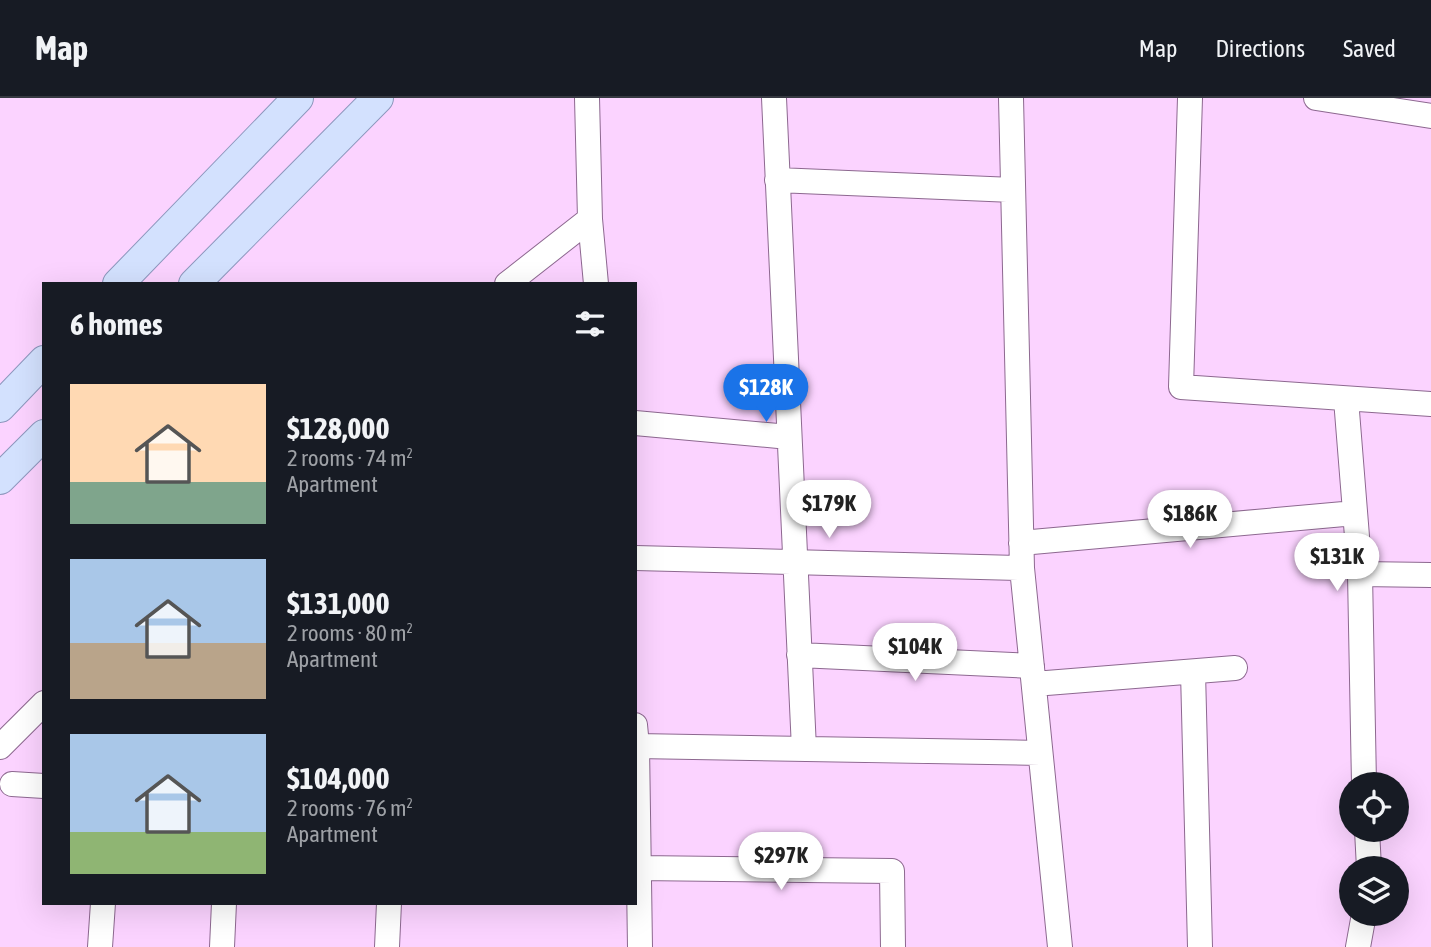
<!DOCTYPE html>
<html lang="en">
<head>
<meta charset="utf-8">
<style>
	:root { --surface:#171b24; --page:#242831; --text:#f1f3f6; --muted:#9ea1a6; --line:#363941; --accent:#1a73e8 }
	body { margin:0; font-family:"Asap Condensed",sans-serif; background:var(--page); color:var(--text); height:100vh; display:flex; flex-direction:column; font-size:26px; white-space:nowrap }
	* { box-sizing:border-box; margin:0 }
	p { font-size:23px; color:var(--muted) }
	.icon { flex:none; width:38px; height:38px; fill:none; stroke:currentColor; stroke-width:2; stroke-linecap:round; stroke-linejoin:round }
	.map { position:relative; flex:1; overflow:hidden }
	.sheet { position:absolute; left:42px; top:184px; width:595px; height:623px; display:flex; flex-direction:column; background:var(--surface); border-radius:0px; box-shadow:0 7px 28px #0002 }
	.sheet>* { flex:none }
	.fabs { position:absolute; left:1339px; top:674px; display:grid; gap:14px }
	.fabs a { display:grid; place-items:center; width:70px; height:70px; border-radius:50%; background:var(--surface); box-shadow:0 7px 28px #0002; font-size:35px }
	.price { position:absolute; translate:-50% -60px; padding:0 16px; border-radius:24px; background:#fff; color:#222; font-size:23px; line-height:46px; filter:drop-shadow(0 2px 4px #0008) }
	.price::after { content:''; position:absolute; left:50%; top:42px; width:21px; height:16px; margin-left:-10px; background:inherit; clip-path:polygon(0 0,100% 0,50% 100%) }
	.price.active { background:var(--accent); color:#fff }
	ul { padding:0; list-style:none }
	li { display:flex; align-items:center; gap:21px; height:175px; padding:0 28px }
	li span { display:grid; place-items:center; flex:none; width:196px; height:140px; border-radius:0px; color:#555 }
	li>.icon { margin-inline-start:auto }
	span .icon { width:84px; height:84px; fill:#fffc; stroke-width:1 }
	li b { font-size:30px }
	h2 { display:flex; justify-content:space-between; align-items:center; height:84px; padding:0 28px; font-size:30px }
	header { display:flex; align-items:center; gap:42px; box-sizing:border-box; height:98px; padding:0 35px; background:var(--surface); border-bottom:2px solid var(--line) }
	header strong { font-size:33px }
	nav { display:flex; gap:38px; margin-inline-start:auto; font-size:24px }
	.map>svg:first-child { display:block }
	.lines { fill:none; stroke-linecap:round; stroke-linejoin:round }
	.minor-casing { stroke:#8d6890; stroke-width:26 }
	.major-casing { stroke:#8d97bd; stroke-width:32 }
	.minor { stroke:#fff; stroke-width:24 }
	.major { stroke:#d3e1fe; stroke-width:30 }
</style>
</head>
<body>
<header>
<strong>Map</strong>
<nav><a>Map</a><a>Directions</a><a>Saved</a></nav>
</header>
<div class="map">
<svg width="1431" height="849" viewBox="0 0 1431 849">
	<rect width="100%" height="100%" fill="#fbd3ff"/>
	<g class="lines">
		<defs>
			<path id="minor" d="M587,0L590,121L596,186
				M774,0L804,651
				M1011,0L1022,470L1060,849
				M1190,0L1181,289L1431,306
				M1316,0L1431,18
				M777,82L1013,92
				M507,186L590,121
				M1346,301L1360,476L1364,686
				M635,325L789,339
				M1021,445L1355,415
				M635,460L1022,470
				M1360,476L1431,477
				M799,557L1032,568
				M1193,574L1200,849
				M1034,586L1235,570
				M635,627L637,648L640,849
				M637,648L1040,655
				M0,649L44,605
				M12,686L44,688
				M1367,732L1369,770
				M639,770L892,773L893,849
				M100,849L103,805
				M222,849L224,805
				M387,849L389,805
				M1358,849L1364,816"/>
			<path id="major" d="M118,186L298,0
				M194,186L378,0
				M0,309L44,263
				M0,381L44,337"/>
		</defs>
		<use href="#minor" class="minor-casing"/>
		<use href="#major" class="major-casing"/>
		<use href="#minor" class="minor"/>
		<use href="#major" class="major"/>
	</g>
</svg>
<div class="fabs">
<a><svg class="icon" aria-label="locate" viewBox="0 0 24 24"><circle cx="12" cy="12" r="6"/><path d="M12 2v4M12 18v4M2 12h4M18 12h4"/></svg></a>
<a><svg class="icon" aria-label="layers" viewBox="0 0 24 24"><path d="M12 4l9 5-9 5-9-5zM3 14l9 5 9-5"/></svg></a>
</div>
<b class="price active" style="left:766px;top:326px">$128K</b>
<b class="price" style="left:829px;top:442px">$179K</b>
<b class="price" style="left:1190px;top:452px">$186K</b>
<b class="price" style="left:1337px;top:495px">$131K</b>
<b class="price" style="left:915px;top:585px">$104K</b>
<b class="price" style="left:781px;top:794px">$297K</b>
<section class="sheet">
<h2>6 homes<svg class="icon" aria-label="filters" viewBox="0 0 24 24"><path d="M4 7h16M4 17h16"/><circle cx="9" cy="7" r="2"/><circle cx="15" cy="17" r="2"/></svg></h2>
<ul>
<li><span style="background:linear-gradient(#ffd9b3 70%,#7fa58c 0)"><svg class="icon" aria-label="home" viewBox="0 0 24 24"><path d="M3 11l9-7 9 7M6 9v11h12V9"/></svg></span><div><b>$128,000</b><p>2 rooms · 74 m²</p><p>Apartment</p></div></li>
<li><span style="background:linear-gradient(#a9c7e8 60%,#b9a48a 0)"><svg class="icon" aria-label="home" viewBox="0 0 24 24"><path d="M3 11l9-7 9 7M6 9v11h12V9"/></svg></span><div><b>$131,000</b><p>2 rooms · 80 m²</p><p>Apartment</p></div></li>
<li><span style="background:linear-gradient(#a9c7e8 70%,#8fb573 0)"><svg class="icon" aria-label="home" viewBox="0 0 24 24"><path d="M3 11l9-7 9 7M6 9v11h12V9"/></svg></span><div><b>$104,000</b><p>2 rooms · 76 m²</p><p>Apartment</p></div></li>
</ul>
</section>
</div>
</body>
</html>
